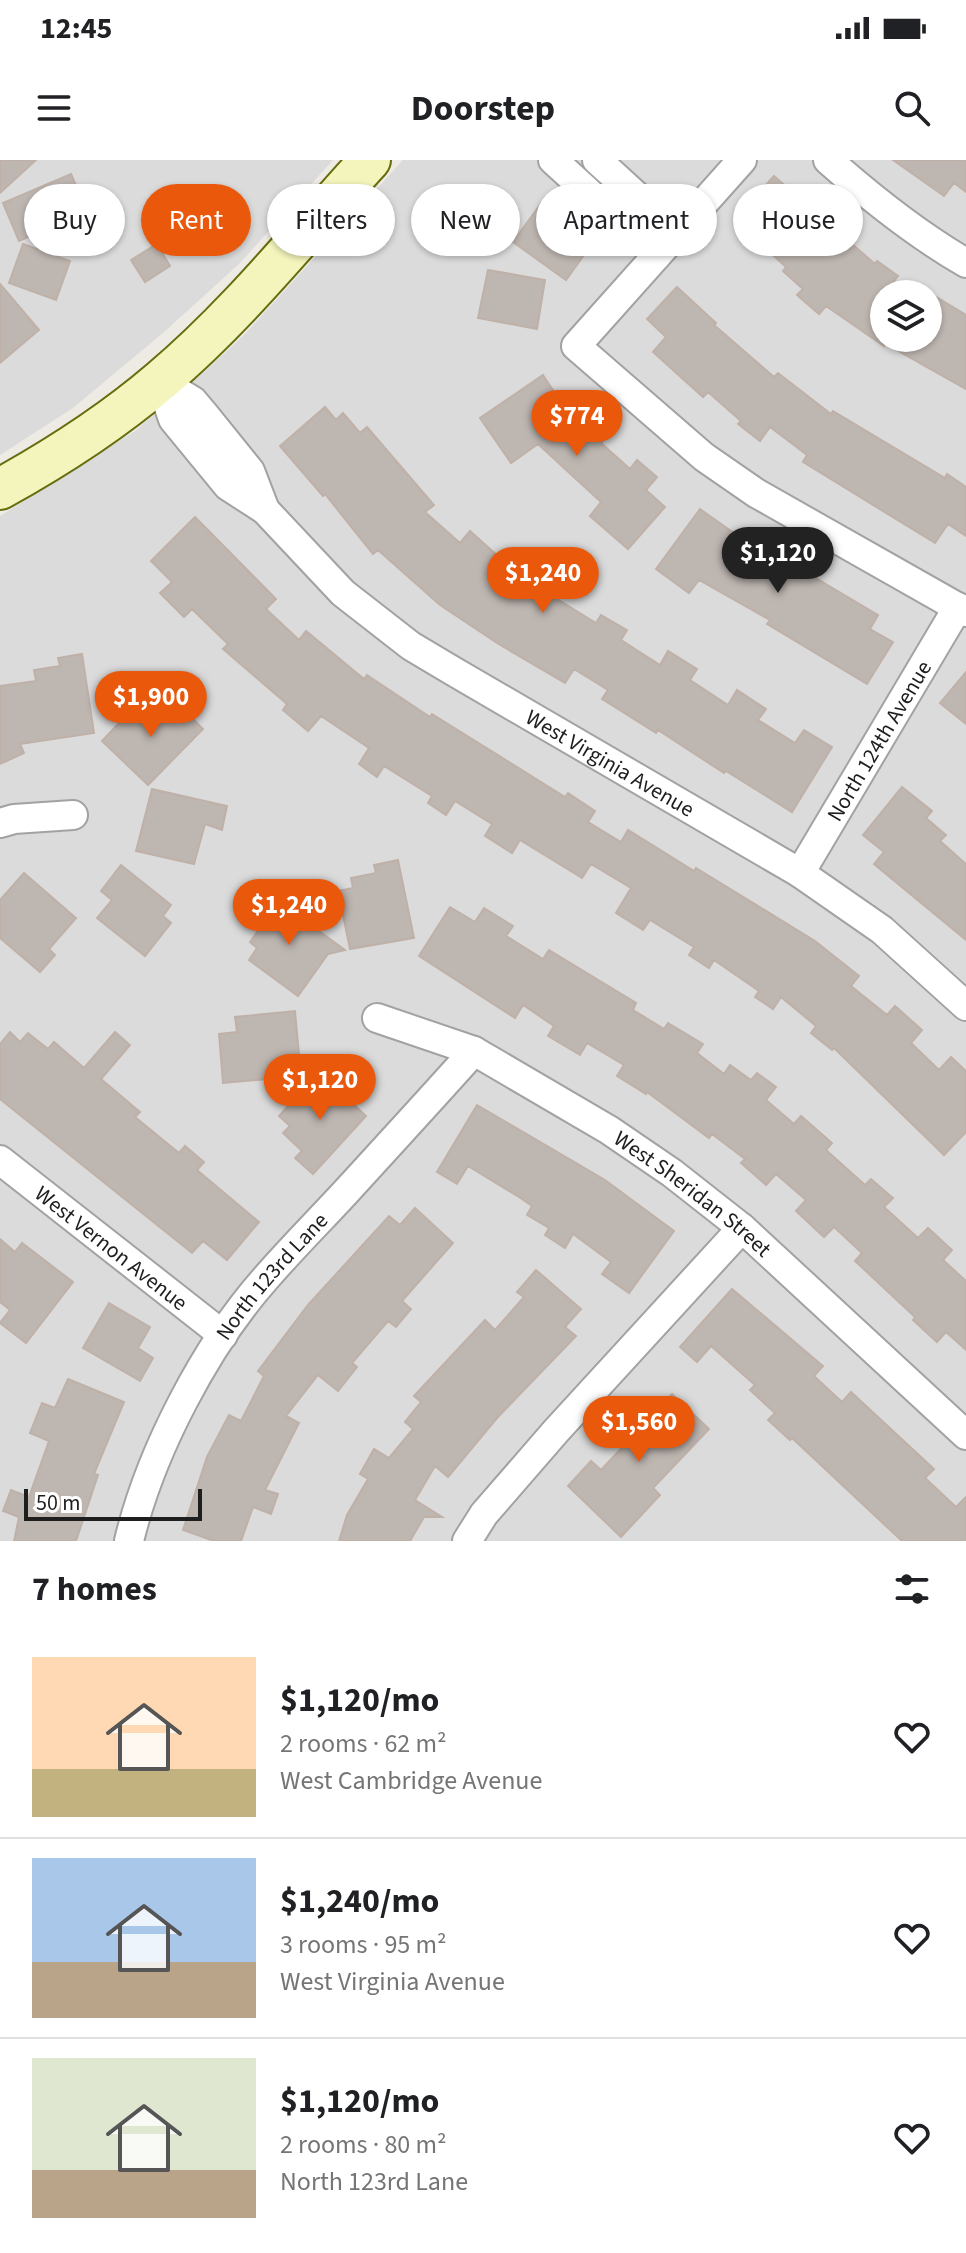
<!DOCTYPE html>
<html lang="en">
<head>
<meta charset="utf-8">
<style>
	:root { --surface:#fff; --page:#f6f6f6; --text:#202124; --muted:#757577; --line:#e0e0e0; --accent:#ea580c }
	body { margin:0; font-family:"Source Sans 3",sans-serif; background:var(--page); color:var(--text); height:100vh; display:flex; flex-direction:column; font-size:30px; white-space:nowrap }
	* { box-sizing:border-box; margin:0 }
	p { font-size:26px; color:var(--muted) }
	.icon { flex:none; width:44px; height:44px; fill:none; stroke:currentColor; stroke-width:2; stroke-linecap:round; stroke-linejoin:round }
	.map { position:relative; height:1381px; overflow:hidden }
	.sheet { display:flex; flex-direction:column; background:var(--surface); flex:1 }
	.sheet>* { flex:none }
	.top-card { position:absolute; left:24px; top:24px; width:918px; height:72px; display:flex; gap:16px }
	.buttons { position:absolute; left:870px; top:120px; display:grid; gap:16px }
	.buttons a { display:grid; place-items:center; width:72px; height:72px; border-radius:50%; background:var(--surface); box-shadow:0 2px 6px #0004; font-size:40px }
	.scale { position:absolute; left:24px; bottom:20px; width:178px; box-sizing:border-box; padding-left:8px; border:4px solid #1e1e1e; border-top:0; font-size:22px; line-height:28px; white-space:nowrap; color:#1e1e1e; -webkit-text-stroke:6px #fff; paint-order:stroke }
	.price { position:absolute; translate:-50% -68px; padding:0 18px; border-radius:28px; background:var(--accent); color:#fff; font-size:26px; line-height:52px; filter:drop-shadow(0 2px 4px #0008) }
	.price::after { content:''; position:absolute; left:50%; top:48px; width:24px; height:18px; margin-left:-12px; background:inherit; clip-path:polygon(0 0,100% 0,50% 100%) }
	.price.current { background:#222; color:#fff }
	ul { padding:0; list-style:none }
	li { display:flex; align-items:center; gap:24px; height:200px; padding:0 32px }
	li+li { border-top:2px solid var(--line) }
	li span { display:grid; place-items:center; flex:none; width:224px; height:160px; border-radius:0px; color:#555 }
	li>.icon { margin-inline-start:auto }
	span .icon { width:96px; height:96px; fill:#fffc; stroke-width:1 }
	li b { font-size:34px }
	h2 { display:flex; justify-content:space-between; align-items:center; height:96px; padding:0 32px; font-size:34px }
	.tag { padding:0 28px; border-radius:36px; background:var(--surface); box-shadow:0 2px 6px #0004; font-size:28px; line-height:72px }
	.tag.current { background:var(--accent); color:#fff }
	.status { display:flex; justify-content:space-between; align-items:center; height:56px; padding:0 40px; background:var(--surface); direction:ltr }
	.status svg { height:22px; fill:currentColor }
	header { display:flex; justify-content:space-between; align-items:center; height:104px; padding:0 32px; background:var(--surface); font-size:36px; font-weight:700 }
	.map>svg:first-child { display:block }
	.residential { fill:#dcdbdb; fill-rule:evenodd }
	.building { fill:#beb6b1; stroke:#bfb1a8; stroke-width:2 }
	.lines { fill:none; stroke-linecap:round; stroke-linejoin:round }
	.street-casing { stroke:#a2a2a2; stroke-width:32 }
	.secondary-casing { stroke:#666d0c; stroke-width:44 }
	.street { stroke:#fff; stroke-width:28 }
	.secondary { stroke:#f4f5bc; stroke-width:40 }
	.labels { text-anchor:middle; stroke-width:6; stroke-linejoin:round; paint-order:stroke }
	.street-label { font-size:22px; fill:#1e1e1e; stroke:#fff }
</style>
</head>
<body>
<div class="status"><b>12:45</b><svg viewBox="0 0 49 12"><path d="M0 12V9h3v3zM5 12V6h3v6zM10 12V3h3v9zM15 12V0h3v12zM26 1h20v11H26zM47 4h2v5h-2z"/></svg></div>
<header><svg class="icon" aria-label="menu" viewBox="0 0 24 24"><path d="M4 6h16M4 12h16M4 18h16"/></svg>Doorstep<svg class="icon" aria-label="search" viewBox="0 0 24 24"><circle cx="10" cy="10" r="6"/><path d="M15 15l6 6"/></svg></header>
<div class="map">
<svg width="966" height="1381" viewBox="0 0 966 1381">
	<rect width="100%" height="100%" fill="#eeebe5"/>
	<path class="residential" d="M0,0H333L239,104L163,173L73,248L0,295Z
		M403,0H966V1381H0V356L135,271L216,201L246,173ZM884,134H928V178H884Z"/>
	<path class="building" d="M0,0H36L0,33Z
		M893,0H966V32L954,23L944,36Z
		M71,14L81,37L72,41L78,56L19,81L3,43Z
		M774,16L875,104L877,101L898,116L884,134V178H928V132L966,155V229L884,183V186L826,146L819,154L797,135L803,129L783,111L786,107L734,60Z
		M545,38L586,67L572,86L584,95L566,120L513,82Z
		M23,84L70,101L56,140L9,123Z
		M157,84L170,106L145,122L131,100Z
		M488,110L545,120L537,169L478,158Z
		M0,124L39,170L0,203Z
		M677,127L716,163L714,165L774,217L778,213L831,254L833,251L945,318L947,314L966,327V376L948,364L935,383L803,302L807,295L770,267L760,281L738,264L741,261L708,232L703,237L653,192L666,177L647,159Z
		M543,215L578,268L589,257L608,275L601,283L630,309L637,300L657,317L646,330L665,347L628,389L590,356L601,342L538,284L511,303L480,258Z
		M325,247L336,260L343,253L360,273L367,267L434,345L425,352L460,383L470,371L509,406L537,424L542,416L563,430L557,439L596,463L601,455L627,470L621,480L660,505L668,491L697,509L690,520L728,545L737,530L766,549L758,560L795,583L804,570L832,587L792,652L726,611L724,613L658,570L656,573L602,539L608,530L574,509L565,523L497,483L440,445L378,390L373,394L325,334L323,336L280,286Z
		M700,349L741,378L743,375L878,455L870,469L893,482L867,524L767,464L770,460L699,420L689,433L656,409Z
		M195,357L276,439L266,449L299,480L306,471L364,519L367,515L430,557L432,554L565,637L568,633L595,651L588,662L621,682L628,670L694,711L696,708L815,781L859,816L851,826L887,855L895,846L922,870L911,883L939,910L951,897L966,911V972L944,995L834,888L832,890L811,873L816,866L781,837L773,849L755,837L759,831L714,800L709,808L689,795L694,787L650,760L643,770L616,753L631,728L591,704L582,718L520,680L512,693L485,676L492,664L455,641L446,655L428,643L432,636L384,606L377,617L359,604L369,588L321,556L308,571L283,550L287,544L223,489L228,484L192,449L184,457L160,433L172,422L151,401Z
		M82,494L94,573L20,584L24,593L0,604V526L36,521L34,510L60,506L58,498Z
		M966,512V564L940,543Z
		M143,538L154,548L161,541L179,559L186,552L203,569L148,625L102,581Z
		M902,627L932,651L926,658L946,675L940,681L966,704V780L874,704L884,692L863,675Z
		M152,629L227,646L222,670L205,664L194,704L136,691Z
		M398,700L414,778L350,789L338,731L353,728L351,718L376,713L374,705Z
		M121,705L171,745L163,756L171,763L145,796L97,758L112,740L101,731Z
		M24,713L76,758L49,789L55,795L40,812L0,778V740Z
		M271,736L345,790L328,794L298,836L249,800L257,788L250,782L264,762L256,757Z
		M450,747L475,762L484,748L513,766L506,776L543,799L549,790L636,843L633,850L664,869L668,863L703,884L697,893L724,914L730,905L751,920L757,913L776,927L766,940L794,964L801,956L832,983L826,990L865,1025L871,1019L893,1038L884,1047L918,1078L928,1068L952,1090L943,1100L966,1121V1190L946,1172L937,1182L913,1160L915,1157L855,1101L862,1093L834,1067L824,1077L796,1051L806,1040L776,1014L766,1025L741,1003L745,999L712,974L709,978L647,932L646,934L617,916L624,905L587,883L580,895L548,876L554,866L523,845L515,858L419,796Z
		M295,851L301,916L223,923L219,874L237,872L235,857Z
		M10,872L20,882L28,873L48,889L54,882L84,908L115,872L130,885L101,919L140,952L135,957L179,993L185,986L204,1002L197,1010L259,1062L227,1100L203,1081L192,1093L0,939V884Z
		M319,912L366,956L313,1014L295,998L302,991L283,973L290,966L279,956Z
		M477,945L605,1020L674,1071L629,1133L602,1114L611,1102L573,1074L565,1088L545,1075L549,1068L527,1055L532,1046L519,1037L468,1006L457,1024L437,1012Z
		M415,1048L453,1083L402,1141L411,1149L396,1167L388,1161L352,1203L357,1207L338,1231L318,1215L286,1256L299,1263L265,1330L278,1334L271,1354L253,1347L241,1381H214L183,1370L207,1297L229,1255L241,1261L264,1216L258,1211L308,1145L389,1056L400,1065Z
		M0,1079L15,1092L22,1083L73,1122L26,1183L0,1163L10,1150L0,1142Z
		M536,1110L581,1149L565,1167L576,1176L497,1258L448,1317L435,1306L415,1340L442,1357H424L410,1381H339L347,1355L368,1319L360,1314L374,1289L389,1298L413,1269L405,1262L421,1242L414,1236L485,1160L495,1170L524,1137L517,1132Z
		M732,1129L823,1206L814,1216L842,1242L851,1232L934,1309L925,1318L956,1347L966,1337V1381H902L792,1278L790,1280L768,1260L775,1253L750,1230L755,1225L711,1186L697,1202L680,1187Z
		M109,1143L150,1167L138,1188L153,1198L140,1221L83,1188Z
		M68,1219L124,1242L94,1314L98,1315L76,1381H14L19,1357L3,1351L11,1330L29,1337L49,1281L30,1273L42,1243L55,1248Z
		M672,1234L709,1269L653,1328L660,1335L621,1377L568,1326L591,1301L601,1310L632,1277L622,1267L645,1242L655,1252Z"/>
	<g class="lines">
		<defs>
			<g id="street">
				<path d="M553,0L657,95"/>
				<path d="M597,0L677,73"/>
				<path d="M742,0L576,186L704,297L756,333L966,452"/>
				<path d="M828,0C871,38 916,74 966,103"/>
				<path id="s1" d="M160,221L173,259L228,326L265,350L343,433L411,486L453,511L800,713L882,770L966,846"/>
				<path d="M160,221L193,241L204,254L250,311L265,350"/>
				<path d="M0,663L14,659L73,655"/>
				<path id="s2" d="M800,713L958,447"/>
				<path id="s3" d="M377,858L474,891L609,970L672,1013L742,1068L966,1275"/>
				<path id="s4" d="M0,1000L223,1175"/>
				<path id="s5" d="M129,1381C150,1293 205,1187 265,1119C290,1090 317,1063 343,1035C387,987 431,939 474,891"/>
				<path d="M467,1381L484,1354L556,1271L742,1068"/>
			</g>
			<path id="secondary" d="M0,329C56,298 112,262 161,220C238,155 302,74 370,0"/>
		</defs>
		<use href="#street" class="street-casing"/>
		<use href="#secondary" class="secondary-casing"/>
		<use href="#street" class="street"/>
		<use href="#secondary" class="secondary"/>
	</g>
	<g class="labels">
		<g class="street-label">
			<text dy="8" stroke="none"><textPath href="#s2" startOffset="154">North 124th Avenue</textPath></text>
			<text dy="8" stroke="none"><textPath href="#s1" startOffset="602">West Virginia Avenue</textPath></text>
			<text dy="8" stroke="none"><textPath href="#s3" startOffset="364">West Sheridan Street</textPath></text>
			<text dy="8" stroke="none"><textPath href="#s4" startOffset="142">West Vernon Avenue</textPath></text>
			<text dy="8" stroke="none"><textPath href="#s5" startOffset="304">North 123rd Lane</textPath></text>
		</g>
	</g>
</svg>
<div class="buttons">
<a><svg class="icon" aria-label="layers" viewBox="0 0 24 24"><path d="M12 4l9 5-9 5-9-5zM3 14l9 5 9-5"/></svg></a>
</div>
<div class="scale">50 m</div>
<b class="price" style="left:577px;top:298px">$774</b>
<b class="price current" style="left:778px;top:435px">$1,120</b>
<b class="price" style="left:543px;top:455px">$1,240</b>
<b class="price" style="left:151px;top:579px">$1,900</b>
<b class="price" style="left:289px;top:787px">$1,240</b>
<b class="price" style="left:320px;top:962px">$1,120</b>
<b class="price" style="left:639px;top:1304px">$1,560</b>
<div class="top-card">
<a class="tag">Buy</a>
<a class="tag current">Rent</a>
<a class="tag">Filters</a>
<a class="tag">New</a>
<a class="tag">Apartment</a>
<a class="tag">House</a>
</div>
</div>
<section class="sheet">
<h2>7 homes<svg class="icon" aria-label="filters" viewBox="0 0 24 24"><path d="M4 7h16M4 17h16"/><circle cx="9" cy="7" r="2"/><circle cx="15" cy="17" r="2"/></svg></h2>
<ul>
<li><span style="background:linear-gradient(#ffd9b3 70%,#c2b280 0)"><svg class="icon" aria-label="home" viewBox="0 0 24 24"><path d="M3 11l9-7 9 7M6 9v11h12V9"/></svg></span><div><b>$1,120/mo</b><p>2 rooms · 62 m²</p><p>West Cambridge Avenue</p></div><svg class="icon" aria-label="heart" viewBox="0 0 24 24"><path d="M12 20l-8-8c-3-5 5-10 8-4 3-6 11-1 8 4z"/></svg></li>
<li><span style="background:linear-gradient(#a9c7e8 65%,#b9a48a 0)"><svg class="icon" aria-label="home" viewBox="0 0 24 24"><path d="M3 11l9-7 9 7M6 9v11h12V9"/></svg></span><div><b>$1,240/mo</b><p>3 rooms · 95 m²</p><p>West Virginia Avenue</p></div><svg class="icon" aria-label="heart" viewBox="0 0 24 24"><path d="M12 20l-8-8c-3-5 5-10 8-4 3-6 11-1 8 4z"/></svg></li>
<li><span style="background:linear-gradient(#dfe7d0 70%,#b9a48a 0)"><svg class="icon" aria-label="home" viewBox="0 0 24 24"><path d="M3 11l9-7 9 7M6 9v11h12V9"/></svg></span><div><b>$1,120/mo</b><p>2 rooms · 80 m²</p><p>North 123rd Lane</p></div><svg class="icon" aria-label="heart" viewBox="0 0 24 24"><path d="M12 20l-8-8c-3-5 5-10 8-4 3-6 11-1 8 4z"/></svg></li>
</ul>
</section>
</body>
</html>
